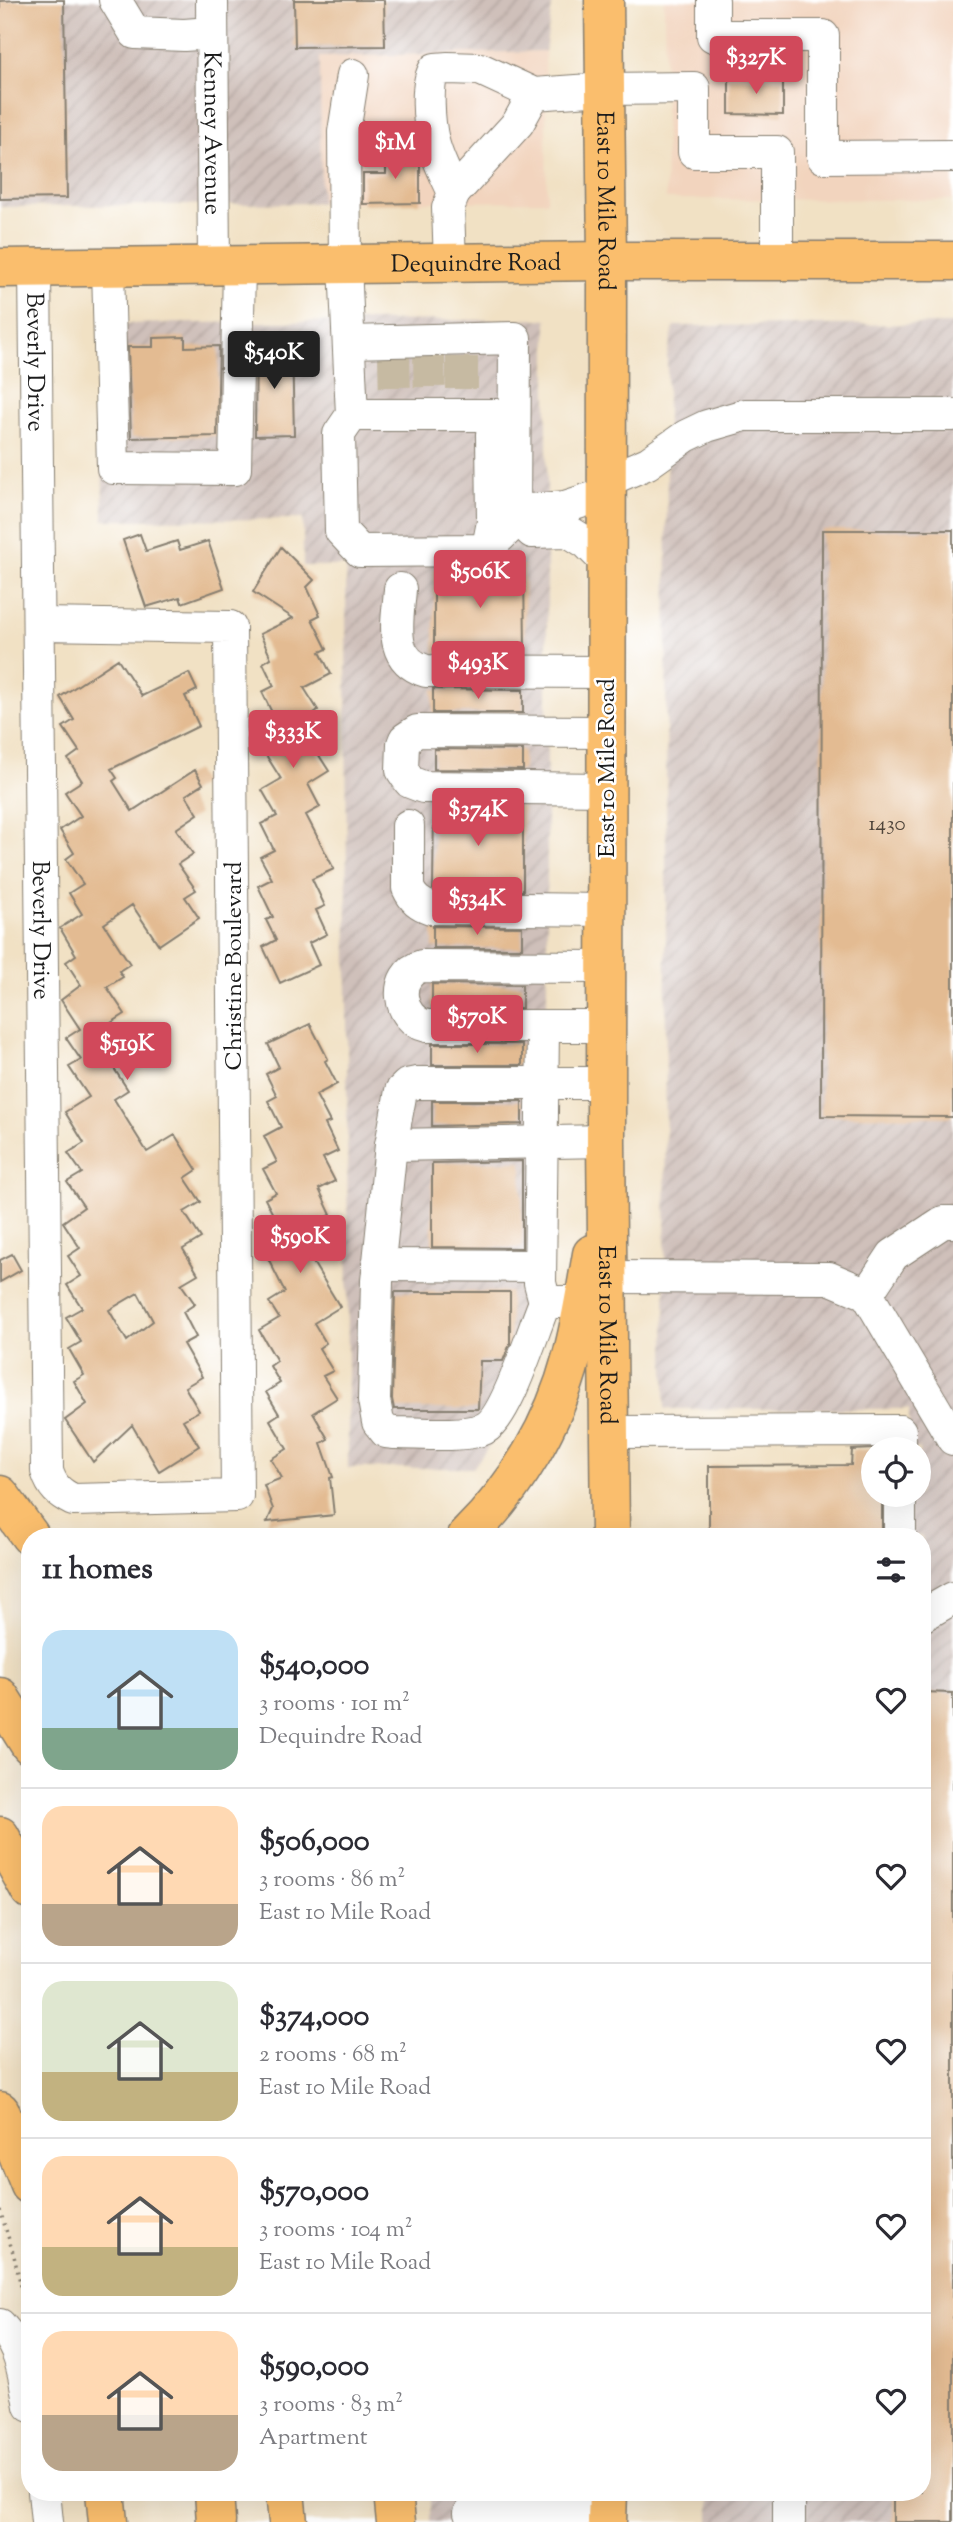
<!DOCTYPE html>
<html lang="en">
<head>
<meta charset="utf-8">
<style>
	:root { --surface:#fff; --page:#f7f7f7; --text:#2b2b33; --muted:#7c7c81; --line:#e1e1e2; --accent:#d1495b }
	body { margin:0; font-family:"Sorts Mill Goudy",serif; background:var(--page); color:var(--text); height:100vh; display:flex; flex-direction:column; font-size:26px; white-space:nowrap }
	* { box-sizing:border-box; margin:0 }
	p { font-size:23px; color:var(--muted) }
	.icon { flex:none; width:38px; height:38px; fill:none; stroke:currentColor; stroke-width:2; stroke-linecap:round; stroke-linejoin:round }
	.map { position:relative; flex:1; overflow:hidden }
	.panel { position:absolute; left:21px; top:1528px; width:910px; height:973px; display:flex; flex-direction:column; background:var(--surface); border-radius:28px; box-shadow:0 7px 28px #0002 }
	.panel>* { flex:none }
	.controls { position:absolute; left:861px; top:1437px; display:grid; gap:14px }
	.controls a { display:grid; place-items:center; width:70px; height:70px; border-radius:50%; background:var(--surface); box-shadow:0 7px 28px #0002; font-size:35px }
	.price { position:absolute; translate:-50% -60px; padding:0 16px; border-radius:7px; background:var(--accent); color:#fff; font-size:23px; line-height:46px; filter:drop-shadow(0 2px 4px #0008) }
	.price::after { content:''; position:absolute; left:50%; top:42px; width:21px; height:16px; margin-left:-10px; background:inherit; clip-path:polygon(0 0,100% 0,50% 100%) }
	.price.current { background:#222; color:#fff }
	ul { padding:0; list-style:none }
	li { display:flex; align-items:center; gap:21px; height:175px; padding:0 21px }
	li+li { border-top:2px solid var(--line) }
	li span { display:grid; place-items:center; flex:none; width:196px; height:140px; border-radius:21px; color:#555 }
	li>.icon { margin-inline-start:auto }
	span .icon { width:84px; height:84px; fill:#fffc; stroke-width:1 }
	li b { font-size:30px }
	h2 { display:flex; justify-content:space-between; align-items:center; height:84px; padding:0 21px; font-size:30px }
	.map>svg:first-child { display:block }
	.built { fill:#f2d4be }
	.industrial { fill:url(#industrial-furrows) }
	.building { fill:#e3bb92; fill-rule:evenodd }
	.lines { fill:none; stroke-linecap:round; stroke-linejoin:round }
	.minor-tunnel { stroke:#c6baa2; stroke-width:32; stroke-dasharray:32 16; stroke-linecap:butt }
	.minor-casing { stroke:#867e70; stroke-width:34 }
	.major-casing { stroke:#867e70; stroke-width:41 }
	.highway-casing { stroke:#867e70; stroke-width:41 }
	.path { stroke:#867e70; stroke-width:3.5; stroke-dasharray:2 5; stroke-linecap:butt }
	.minor { stroke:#fff; stroke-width:32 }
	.major { stroke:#fabe6d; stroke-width:38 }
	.highway { stroke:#fabe6d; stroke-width:38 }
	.labels { text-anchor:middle; stroke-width:5; stroke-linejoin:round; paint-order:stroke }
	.number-label { font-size:21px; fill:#4e443a }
	.street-label { font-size:24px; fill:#1c1c1c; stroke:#fff }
</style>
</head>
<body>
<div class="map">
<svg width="953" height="2522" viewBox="0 0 953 2522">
	<defs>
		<pattern id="industrial-furrows" width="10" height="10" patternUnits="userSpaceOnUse" patternTransform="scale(1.75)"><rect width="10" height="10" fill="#cfc0ba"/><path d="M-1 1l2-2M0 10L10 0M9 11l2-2" fill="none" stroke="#b1a49f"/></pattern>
	</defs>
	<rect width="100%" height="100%" fill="#fff"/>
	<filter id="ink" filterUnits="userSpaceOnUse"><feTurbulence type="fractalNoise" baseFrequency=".0143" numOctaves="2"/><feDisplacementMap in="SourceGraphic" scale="14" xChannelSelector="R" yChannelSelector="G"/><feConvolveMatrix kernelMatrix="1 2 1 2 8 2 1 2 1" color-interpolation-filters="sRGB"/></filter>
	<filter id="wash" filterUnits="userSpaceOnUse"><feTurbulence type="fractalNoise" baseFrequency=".00686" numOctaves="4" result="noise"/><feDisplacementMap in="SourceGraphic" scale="28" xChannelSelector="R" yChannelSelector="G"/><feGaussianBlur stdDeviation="1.57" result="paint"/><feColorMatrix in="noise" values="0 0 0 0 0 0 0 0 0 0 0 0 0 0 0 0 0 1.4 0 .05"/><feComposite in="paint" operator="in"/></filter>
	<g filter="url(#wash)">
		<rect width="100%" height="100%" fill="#f1e1c4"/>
		<path class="built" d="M664,0H953V200L666,199Z
			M545,51L547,201L321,203L319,57Z"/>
		<path class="industrial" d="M0,0H553L545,51L320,57L321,203L0,207Z
			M547,319V1321L507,1420L473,1468H348L346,566H303V519L103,520L101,324Z
			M953,324V2522H710V2492H922V1536H908L909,1495L919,1494V1449H909V1409H665L667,356L674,326Z
			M430,2492H552V2522H430Z"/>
		<g id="blocks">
			<path class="building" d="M18,0H64L67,198L0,199V1Z
				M294,0H384L385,46L295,47Z
				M729,78L783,79V115L729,114Z
				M386,151H417L420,161V203L363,204V174H386Z
				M185,337V347L219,346L217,436L131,438L128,347H153V338Z
				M292,345L294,435L255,436L256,346Z
				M822,530H953V1117L821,1116Z
				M140,534L146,551L177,541L180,550L208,541L224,588L182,603L180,597L146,607L123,540Z
				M281,547L314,580L307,587L320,615L312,619L327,649L320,652L331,674L304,688L318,710L314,713L328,736L313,746L329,771L308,784L320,807L306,815L334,869L312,879L325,906L316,910L327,934L309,943L319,965L280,983L263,947L276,940L266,920L273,917L258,886L272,879L260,857L274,850L261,824L277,816L262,790L281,779L266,755L276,749L266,733L278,725L262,692L274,686L263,663L271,658L260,634L293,618L253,592Z
				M494,565H524L525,653H434V569L486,568Z
				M118,659L142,696L189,673L197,690L185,696L199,726L111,769L117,778L113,781L132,811L195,770L203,784L186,795L198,814L176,829L193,854L178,864L196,890L185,897L199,918L159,945L132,905L104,924L130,964L119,971L123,977L107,987L125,1014L92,1035L128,1090L114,1099L147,1152L175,1135L197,1170L185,1178L201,1202L184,1212L201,1238L183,1249L198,1274L181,1284L195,1304L183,1312L196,1337L183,1344L202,1377L185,1387L199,1411L183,1420L199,1446L159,1471L132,1425L93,1462L65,1420L87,1404L74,1381L84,1375L69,1349L81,1342L66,1317L82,1308L67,1285L81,1276L68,1256L80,1248L63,1222L84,1207L67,1182L82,1173L68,1153L84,1143L65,1112L89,1097L69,1067L81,1060L66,1038L80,1029L61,1000L81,985L66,962L76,955L60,928L82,914L69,893L83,884L66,859L74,853L60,830L81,816L65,792L82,781L68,759L79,751L63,727L74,720L60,697ZM138,1293L153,1321L127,1341L109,1310Z
				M433,689L523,690V713H433Z
				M434,749L523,750V770L434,769Z
				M434,805L523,806V891L433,889Z
				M433,926L522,927V948H433Z
				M432,984L522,985V1008H432Z
				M310,1024L328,1059L325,1061L337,1084L316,1095L330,1122L325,1124L338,1151L323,1158L335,1181L319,1189L331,1215L323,1219L337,1246L311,1259L340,1307L314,1323L326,1343L319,1348L333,1371L323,1376L337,1398L313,1413L328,1439L321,1443L333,1477L330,1478L334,1515L267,1522L273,1509L264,1485L282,1478L271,1459L287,1449L270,1420L279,1414L266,1392L280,1383L270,1366L277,1361L259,1330L279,1318L269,1302L285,1292L267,1256L274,1253L265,1234L279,1226L265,1199L276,1193L263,1169L277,1162L264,1136L281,1127L268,1101L277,1096L266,1074L279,1067L268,1044Z
				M432,1044H522V1065H432Z
				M432,1101H522V1124L432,1126Z
				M522,1161V1248L432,1247V1163Z
				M12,1254L21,1270L0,1282V1260Z
				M395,1292H510V1344L503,1361H480L478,1409H394L392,1399Z
				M873,1449V1494H882V1536H709V1466L851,1465L852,1450Z
				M922,1692L953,1693V2522H893V2492H922Z"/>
		</g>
	</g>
	<g filter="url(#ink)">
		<use href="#blocks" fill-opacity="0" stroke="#867e70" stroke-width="2"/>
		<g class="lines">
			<path class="minor-tunnel" d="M394,355L395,401
				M429,355L430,399
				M462,357V397"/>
			<defs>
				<g id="minor">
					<path d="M115,0L135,33L184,35L211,33"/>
					<path id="s1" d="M212,0L214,266"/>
					<path d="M713,0V36H823V157L953,156"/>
					<path d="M353,75L344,132L345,265L352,415L339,434L341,531L360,551L486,550L514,523L522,522L530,510L565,507L596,497L606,491"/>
					<path d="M454,193L518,123L534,94"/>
					<path d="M450,263L448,208L454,193C447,177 437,159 433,141C429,124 425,83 435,69L448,68L480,69L534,94L604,89L694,88V152H777V261"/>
					<path d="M108,267L113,468L235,469L239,266"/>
					<path id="s2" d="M35,268L47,1471C52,1487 59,1493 73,1500L237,1496L230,627L40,624"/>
					<path d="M349,342L515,338L514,523"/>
					<path d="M352,415H514"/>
					<path d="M606,481L648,463L686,436L707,426L745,415H953"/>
					<path d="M522,522L532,532L568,531L587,543L606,562"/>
					<path d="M490,537L493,522L492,434L503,426L514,425"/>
					<path d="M400,589C398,621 387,659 426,671L606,672"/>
					<path d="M606,732L417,731L405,739L403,744L402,770L410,782L423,787L606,789"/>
					<path d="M408,826V888C413,899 419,904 431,908L606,910"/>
					<path d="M606,967L422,966C392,974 397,1020 427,1026H606"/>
					<path d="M543,1028L540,1283L545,1302H566"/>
					<path d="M391,1145L606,1141"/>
					<path d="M378,1265L539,1266"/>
					<path d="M609,1277L829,1278L867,1294L953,1439"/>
					<path d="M867,1294L893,1255L943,1222H953"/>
					<path d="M545,1302C533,1329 506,1423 481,1430C457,1437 420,1433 395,1433L386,1432L378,1422L374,1400L377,1281L391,1145L401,1091L407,1085L417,1083H606"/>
					<path d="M609,1432L900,1431V1449"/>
					<path d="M900,1536V1494"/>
					<path d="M922,1616L953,1598"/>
					<path d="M0,2325C22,2349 24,2375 30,2406"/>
					<path d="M44,2492L47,2522"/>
					<path d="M470,2513L607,2511"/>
					<path d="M789,2522V2492"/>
				</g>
				<g id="major">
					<path id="s3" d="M604,0L607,261L606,1141L610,1536"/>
					<path id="s4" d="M0,268L607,261H953"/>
					<path d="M0,1495L30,1536"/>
					<path d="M467,1536C517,1487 554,1424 572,1356C581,1323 586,1288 592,1254"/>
					<path d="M0,2111L30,2185"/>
					<path d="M105,2492L108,2522"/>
					<path d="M393,2492L396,2522"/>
					<path d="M607,2522L608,2492"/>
				</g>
				<path id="highway" d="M0,1697L30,1745
					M0,1836L30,1890
					M214,2492L216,2522
					M285,2492L288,2522"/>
			</defs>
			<use href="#minor" class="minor-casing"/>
			<use href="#major" class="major-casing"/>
			<use href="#highway" class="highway-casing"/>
			<path class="path" d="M0,2210L14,2256L28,2316"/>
			<use href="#minor" class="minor"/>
			<use href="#major" class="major"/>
			<use href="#highway" class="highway"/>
		</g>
	</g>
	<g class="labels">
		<g class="number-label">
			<text x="887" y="830">1430</text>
		</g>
		<g class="street-label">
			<text dy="8" stroke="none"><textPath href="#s1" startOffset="133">Kenney Avenue</textPath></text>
			<text dy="8" stroke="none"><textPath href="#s3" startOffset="201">East 10 Mile Road</textPath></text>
			<text dy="8" stroke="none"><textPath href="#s4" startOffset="476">Dequindre Road</textPath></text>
			<text dy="8" stroke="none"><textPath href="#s2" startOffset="94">Beverly Drive</textPath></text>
			<text transform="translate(606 768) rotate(-90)" y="8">East 10 Mile Road</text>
			<text dy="8" stroke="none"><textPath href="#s2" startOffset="662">Beverly Drive</textPath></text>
			<text transform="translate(233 966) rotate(-90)" y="8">Christine Boulevard</text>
			<text dy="8" stroke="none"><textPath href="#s3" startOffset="1335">East 10 Mile Road</textPath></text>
		</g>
	</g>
</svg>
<div class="controls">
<a><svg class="icon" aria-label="locate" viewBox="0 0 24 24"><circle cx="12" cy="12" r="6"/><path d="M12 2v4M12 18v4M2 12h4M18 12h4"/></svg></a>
</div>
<b class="price" style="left:756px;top:96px">$327K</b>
<b class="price" style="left:395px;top:181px">$1M</b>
<b class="price current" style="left:274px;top:391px">$540K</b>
<b class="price" style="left:480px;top:610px">$506K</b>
<b class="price" style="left:478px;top:701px">$493K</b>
<b class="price" style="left:293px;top:770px">$333K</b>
<b class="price" style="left:478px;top:848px">$374K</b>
<b class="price" style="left:477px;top:937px">$534K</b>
<b class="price" style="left:477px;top:1055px">$570K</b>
<b class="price" style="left:127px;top:1082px">$519K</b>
<b class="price" style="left:300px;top:1275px">$590K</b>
<section class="panel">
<h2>11 homes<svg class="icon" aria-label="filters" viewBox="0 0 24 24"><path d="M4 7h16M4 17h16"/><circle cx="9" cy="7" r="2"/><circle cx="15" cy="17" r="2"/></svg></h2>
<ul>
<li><span style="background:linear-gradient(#bfe0f5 70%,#7fa58c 0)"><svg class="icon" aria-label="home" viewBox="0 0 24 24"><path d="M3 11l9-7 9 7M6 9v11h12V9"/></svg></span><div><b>$540,000</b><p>3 rooms · 101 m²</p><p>Dequindre Road</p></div><svg class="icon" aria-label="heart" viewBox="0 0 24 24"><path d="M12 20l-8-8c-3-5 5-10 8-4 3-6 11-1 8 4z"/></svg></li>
<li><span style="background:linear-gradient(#ffd9b3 70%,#b9a48a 0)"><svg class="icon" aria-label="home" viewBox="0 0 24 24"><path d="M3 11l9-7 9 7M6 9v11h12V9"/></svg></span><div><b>$506,000</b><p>3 rooms · 86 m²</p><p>East 10 Mile Road</p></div><svg class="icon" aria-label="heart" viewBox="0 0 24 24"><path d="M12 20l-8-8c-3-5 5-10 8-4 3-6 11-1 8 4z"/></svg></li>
<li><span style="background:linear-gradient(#dfe7d0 65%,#c2b280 0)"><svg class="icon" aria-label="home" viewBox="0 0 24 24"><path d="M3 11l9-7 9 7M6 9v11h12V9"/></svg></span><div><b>$374,000</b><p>2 rooms · 68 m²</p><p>East 10 Mile Road</p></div><svg class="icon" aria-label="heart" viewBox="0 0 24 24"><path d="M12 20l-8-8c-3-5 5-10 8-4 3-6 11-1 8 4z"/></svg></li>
<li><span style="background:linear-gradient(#ffd9b3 65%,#c2b280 0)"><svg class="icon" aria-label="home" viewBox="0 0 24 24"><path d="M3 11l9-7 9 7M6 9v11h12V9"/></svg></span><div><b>$570,000</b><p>3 rooms · 104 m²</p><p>East 10 Mile Road</p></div><svg class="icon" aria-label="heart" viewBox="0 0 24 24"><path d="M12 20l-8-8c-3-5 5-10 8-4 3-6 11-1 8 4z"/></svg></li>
<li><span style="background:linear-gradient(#ffd9b3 60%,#b9a48a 0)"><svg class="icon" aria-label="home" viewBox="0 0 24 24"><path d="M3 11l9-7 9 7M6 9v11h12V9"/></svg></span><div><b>$590,000</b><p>3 rooms · 83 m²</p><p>Apartment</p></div><svg class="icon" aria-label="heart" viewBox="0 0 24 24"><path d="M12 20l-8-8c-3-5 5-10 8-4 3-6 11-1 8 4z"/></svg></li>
</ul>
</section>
</div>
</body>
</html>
